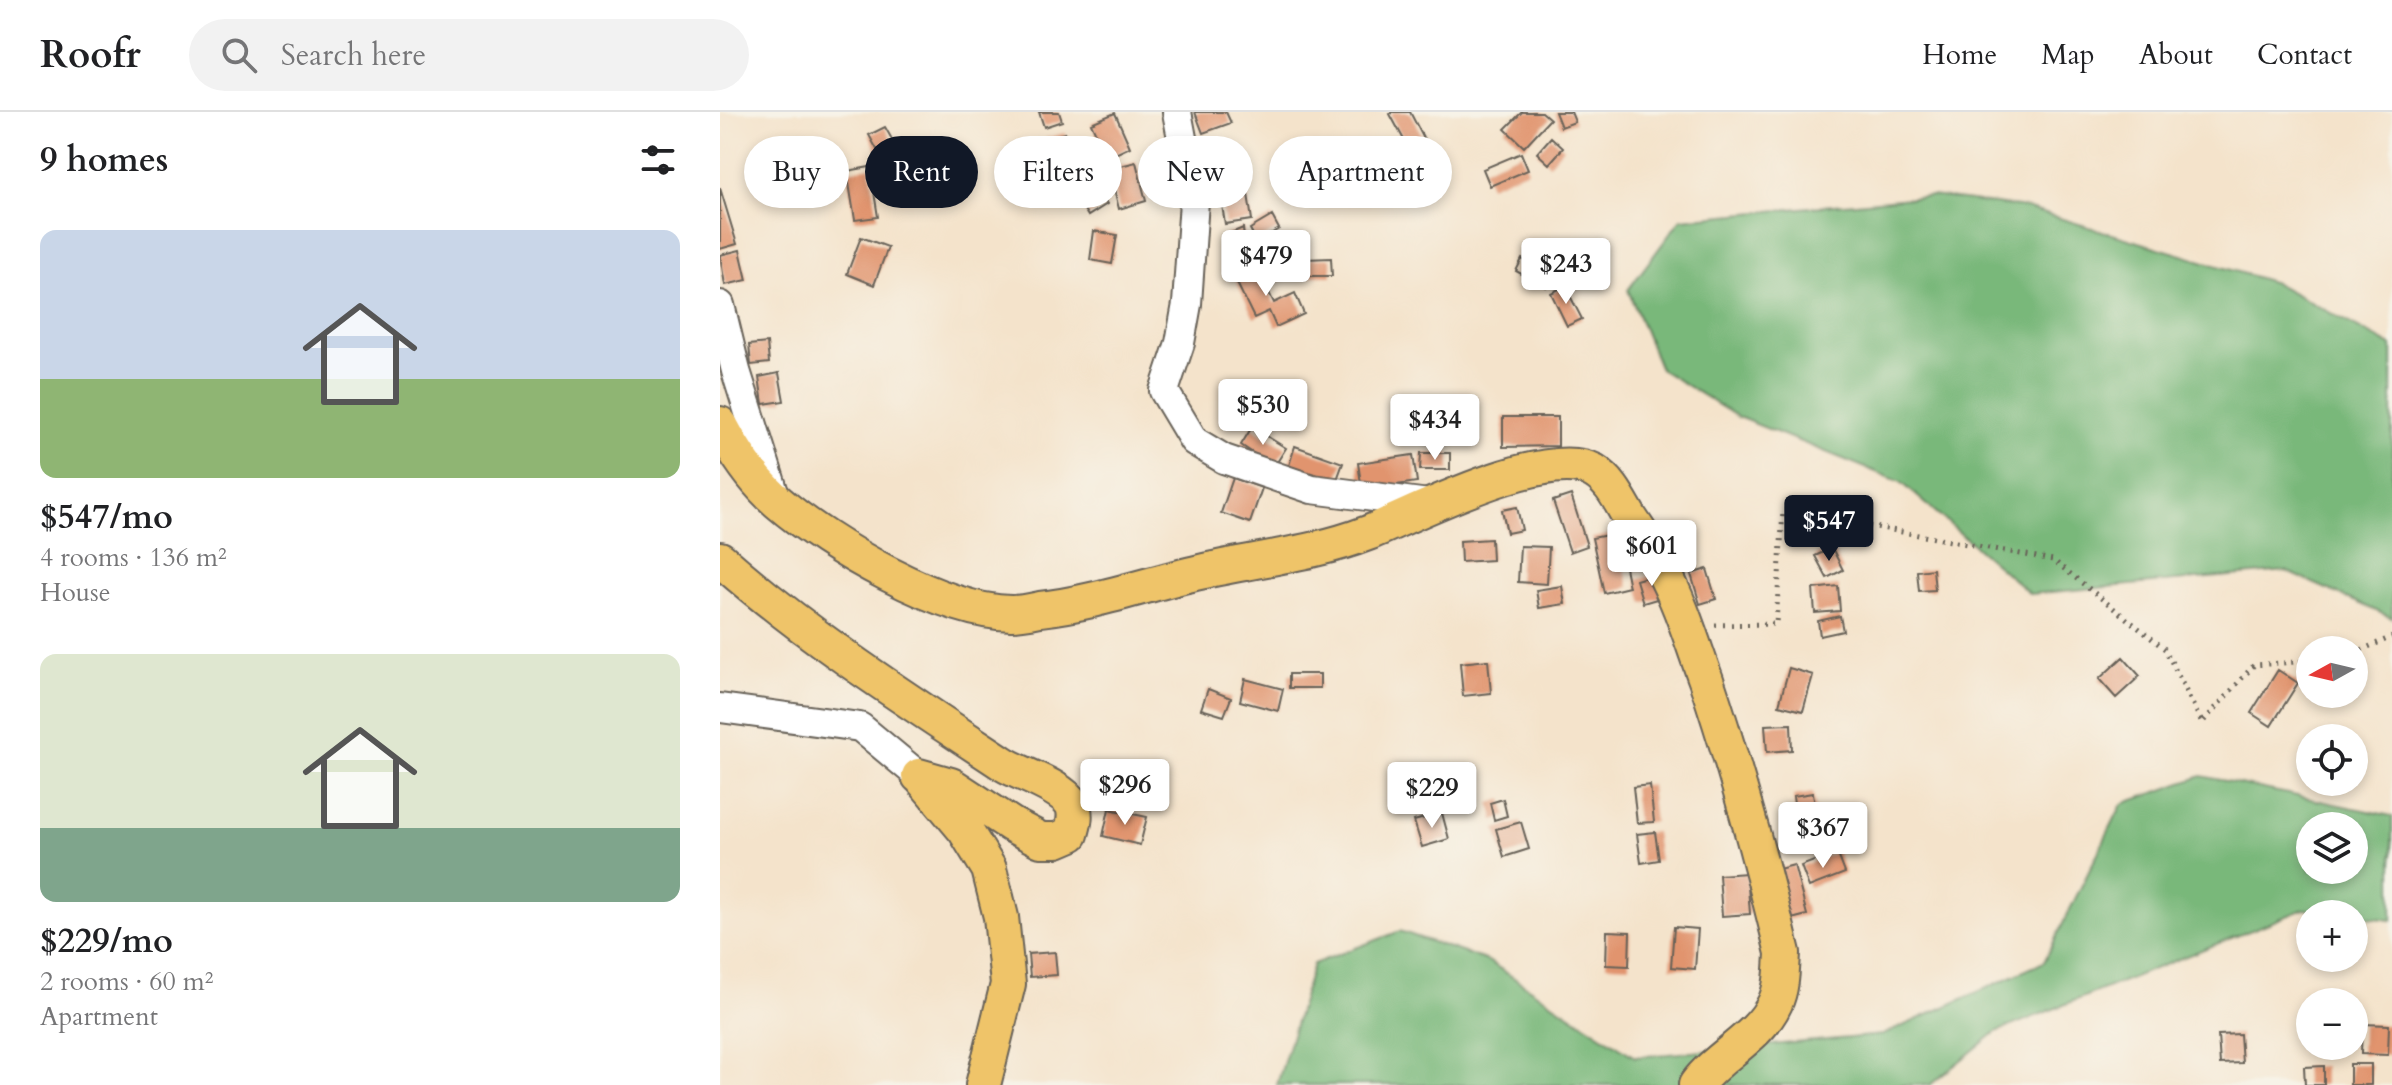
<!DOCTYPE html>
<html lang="en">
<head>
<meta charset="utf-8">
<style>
	:root { --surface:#fff; --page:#f2f2f2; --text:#202124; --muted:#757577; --line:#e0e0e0; --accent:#111827 }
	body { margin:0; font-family:Cardo,serif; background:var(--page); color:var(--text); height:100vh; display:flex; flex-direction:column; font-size:30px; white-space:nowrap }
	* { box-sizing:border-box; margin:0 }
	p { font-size:26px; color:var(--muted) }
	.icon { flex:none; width:44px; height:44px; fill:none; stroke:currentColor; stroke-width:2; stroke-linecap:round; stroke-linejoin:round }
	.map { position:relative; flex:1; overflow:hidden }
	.sheet { display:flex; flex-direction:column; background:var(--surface); width:720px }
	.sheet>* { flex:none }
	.guide { position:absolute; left:24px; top:24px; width:760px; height:72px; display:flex; gap:16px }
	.needle { width:52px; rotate:262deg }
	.controls { position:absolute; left:1576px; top:524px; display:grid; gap:16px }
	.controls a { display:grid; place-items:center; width:72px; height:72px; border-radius:50%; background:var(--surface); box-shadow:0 4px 12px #0003; font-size:40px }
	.price { position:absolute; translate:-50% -68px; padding:0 18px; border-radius:8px; background:#fff; color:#222; font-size:26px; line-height:52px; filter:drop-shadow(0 2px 4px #0008) }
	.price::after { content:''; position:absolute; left:50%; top:48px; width:24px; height:18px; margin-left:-12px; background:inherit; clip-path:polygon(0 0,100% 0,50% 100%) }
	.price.selected { background:var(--accent); color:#fff }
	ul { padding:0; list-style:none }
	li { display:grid; align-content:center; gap:16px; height:424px; padding:0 40px }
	li span { display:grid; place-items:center; height:248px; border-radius:16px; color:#555 }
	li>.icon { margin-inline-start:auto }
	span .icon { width:144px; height:144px; fill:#fffc; stroke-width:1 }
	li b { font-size:34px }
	h2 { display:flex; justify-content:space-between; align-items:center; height:96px; padding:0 40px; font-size:34px }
	.tag { padding:0 28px; border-radius:36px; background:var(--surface); box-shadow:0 4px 12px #0003; font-size:28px; line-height:72px }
	.tag.selected { background:var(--accent); color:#fff }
	header { display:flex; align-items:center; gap:48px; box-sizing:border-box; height:112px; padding:0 40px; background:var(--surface); border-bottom:2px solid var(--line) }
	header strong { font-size:38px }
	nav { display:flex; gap:44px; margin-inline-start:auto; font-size:28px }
	.search { width:560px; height:72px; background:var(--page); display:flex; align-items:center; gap:20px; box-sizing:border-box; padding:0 28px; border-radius:44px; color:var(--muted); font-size:30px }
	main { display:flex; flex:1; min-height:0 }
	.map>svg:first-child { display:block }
	.forest { fill:#79b87a; stroke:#4a6a4b; stroke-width:2; fill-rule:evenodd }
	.building { fill:#e1946e }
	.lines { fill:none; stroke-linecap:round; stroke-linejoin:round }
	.minor-casing { stroke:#686259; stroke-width:32 }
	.major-casing { stroke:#686259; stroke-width:38 }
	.path { stroke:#686259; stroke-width:5; stroke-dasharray:2 6; stroke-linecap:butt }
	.minor { stroke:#fff; stroke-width:28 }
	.major { stroke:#efc469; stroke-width:34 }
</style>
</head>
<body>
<header>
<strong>Roofr</strong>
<div class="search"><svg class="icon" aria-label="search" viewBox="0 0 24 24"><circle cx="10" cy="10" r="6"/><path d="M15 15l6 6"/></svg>Search here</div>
<nav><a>Home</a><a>Map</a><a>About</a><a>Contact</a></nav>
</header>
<main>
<section class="sheet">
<h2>9 homes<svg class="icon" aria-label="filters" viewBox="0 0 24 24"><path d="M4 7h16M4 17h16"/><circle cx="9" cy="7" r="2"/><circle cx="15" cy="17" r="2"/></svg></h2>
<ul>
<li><span style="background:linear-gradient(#c9d6e8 60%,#8fb573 0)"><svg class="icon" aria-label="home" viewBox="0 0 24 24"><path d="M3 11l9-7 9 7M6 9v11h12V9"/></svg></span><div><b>$547/mo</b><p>4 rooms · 136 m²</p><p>House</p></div></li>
<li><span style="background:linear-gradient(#dfe7d0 70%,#7fa58c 0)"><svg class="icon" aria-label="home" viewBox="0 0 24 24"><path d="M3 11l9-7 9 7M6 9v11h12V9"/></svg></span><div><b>$229/mo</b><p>2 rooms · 60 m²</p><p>Apartment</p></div></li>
</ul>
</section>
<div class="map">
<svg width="1672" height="973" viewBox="0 0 1672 973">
	<rect width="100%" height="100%" fill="#f7f3e8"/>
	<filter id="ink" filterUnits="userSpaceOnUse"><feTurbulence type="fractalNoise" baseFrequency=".0125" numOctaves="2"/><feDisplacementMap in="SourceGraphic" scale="16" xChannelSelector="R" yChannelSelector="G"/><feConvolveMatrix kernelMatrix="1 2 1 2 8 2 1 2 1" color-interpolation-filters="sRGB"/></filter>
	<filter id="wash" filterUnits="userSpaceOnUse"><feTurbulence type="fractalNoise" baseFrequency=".006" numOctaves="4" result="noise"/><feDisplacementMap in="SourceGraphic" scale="32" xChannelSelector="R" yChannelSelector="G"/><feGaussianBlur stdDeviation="1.8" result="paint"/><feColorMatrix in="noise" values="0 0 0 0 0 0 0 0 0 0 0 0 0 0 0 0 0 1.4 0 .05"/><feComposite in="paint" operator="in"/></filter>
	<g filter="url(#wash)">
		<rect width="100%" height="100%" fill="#f4e3cb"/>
		<path class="forest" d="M1212,84L1306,96L1555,171L1672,234V506L1566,459L1310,482L1181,370L1018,305L940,257L908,178L961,107Z
			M1482,664L1672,704V808L1584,797L1276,920L1210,973H557L593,852L680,819L768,849L915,945L1163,923L1324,850L1402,692ZM1590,714H1634V758H1590Z"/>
		<g id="blocks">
			<path class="building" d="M319,0H339L342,9L324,15Z
				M475,0H506L511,11L483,21Z
				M673,0H690L706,31L690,39L670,2Z
				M802,0H822L830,7L804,35L785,17Z
				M835,0H851L855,10L841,15Z
				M395,1L410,35L387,46L371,11Z
				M165,15L182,45L166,54L149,23Z
				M345,21L353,51L334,56L326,26Z
				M831,25L843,36L829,52L817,41Z
				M801,41L808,58L770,74L763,57Z
				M416,50L426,89L399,97L389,57Z
				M362,51L387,92L368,104L343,63Z
				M150,55L158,105L135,108L127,59Z
				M526,69L532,108L505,112L499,74Z
				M0,76L17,132L0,137Z
				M552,104L559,117L537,130L530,117Z
				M523,116L526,146L513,147L504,124Z
				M374,119L397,123L392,152L370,148Z
				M141,125L168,135L154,173L127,162Z
				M20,138L27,168L5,173L0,143Z
				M611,146L612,164H586L585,147Z
				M802,147L832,163L826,175L796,159Z
				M535,152L554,191L575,181L584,202L556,215L549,199L534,206L513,163Z
				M845,174L862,207L847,214L831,181Z
				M47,231L49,251L31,253L29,233Z
				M59,261L64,289L43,292L39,265Z
				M783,305H838V334L783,335Z
				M532,315L566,336L554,355L521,333Z
				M575,334L623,351L615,373L568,357Z
				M701,341H730V358H700Z
				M693,343L697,370L642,378L638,351Z
				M513,366L542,376L530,411L501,401Z
				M851,383L867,434L850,440L833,389Z
				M797,395L802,418L787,421L782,398Z
				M956,414L975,449L955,460L936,426Z
				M898,421L909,475L884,481L872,426Z
				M771,427L772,448L741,450L740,429Z
				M800,434L829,435L827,472L798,470Z
				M1112,436L1123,458L1107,466L1095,444Z
				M987,457L996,487L980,492L971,462Z
				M1213,457L1215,478L1199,479L1197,459Z
				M940,461L947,484L923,491L916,468Z
				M842,474L845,492L819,496L816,478Z
				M1118,474L1120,499L1095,501L1093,477Z
				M1120,504L1123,519L1100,524L1098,509Z
				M1403,545L1420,564L1396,586L1379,567Z
				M768,548L771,581L743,584L740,551Z
				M1069,556L1093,563L1083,599L1059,593Z
				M1558,558L1578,571L1551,614L1531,601Z
				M569,562H600V576H569Z
				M525,567L563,577L558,599L520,589Z
				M488,577L511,586L504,604L481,597Z
				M1071,612L1072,638L1047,640L1045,613Z
				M930,673L934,710L917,711L913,675Z
				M706,674L710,697L693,700L689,676Z
				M1093,681L1098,712L1077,715L1073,684Z
				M783,687L787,704L774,708L770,691Z
				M389,697L427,705L420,733L383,724Z
				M722,701L729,727L702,735L694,709Z
				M801,710L809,737L784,745L776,717Z
				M935,720L939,748L921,751L917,722Z
				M1117,740L1125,761L1089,775L1081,754Z
				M1074,753L1087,803L1060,810L1047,760Z
				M1027,761L1030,802L1002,804L999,763Z
				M954,815L978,817L975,857L951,855Z
				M887,819L910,820L909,854L886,853Z
				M335,840L337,863L310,865L308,842Z
				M1642,912L1669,913L1668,943L1641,942Z
				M1520,922L1522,951L1500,952L1498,923Z
				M1630,952H1651V973H1630Z
				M1604,954V973H1585L1584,955Z"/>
		</g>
	</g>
	<g filter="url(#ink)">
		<use href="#blocks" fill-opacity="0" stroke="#686259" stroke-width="2"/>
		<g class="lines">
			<defs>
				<path id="minor" d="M457,0L474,89L467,192L460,231L444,279L474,329L504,347L592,377L709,392
					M0,193L16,259L55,384
					M0,596L140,615L199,664"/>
				<path id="major" d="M0,312C14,339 34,369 58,390C109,434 222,500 291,501C300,501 311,499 320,497C375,491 427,472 480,460C536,447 594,442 648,421C695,402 827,333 874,359C891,369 900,389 910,406C921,422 932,439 942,457C961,492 972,530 986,568C1016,657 1041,749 1063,841C1062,858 1062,876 1055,891C1039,926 998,943 976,973
					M0,447C87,524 187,588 284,652C302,663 341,674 352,692C357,702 354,712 351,722L337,728H321L292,713L231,673L199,664
					M203,668L245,718L269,757L281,805L288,872L263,973"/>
			</defs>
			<use href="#minor" class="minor-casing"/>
			<use href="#major" class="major-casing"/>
			<path class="path" d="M995,513L1056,512L1063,399L1089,394L1150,414L1333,448L1445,537L1482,611L1534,553L1590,549
				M1634,541L1672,525"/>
			<use href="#minor" class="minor"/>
			<use href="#major" class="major"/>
		</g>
	</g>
</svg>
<div class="controls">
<a><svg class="needle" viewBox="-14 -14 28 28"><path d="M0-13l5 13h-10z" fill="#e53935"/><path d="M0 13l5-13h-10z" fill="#757577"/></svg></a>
<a><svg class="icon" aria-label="locate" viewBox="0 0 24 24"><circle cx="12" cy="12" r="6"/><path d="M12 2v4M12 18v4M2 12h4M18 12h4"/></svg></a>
<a><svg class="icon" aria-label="layers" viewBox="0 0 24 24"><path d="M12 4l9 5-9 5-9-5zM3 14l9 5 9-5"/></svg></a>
<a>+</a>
<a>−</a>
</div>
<b class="price" style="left:546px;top:186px">$479</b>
<b class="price" style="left:846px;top:194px">$243</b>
<b class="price" style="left:543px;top:335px">$530</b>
<b class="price" style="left:715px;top:350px">$434</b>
<b class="price selected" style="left:1109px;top:451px">$547</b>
<b class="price" style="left:932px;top:476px">$601</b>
<b class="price" style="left:405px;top:715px">$296</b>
<b class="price" style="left:712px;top:718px">$229</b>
<b class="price" style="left:1103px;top:758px">$367</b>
<div class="guide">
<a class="tag">Buy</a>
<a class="tag selected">Rent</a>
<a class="tag">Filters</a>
<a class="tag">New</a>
<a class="tag">Apartment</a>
</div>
</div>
</main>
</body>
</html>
